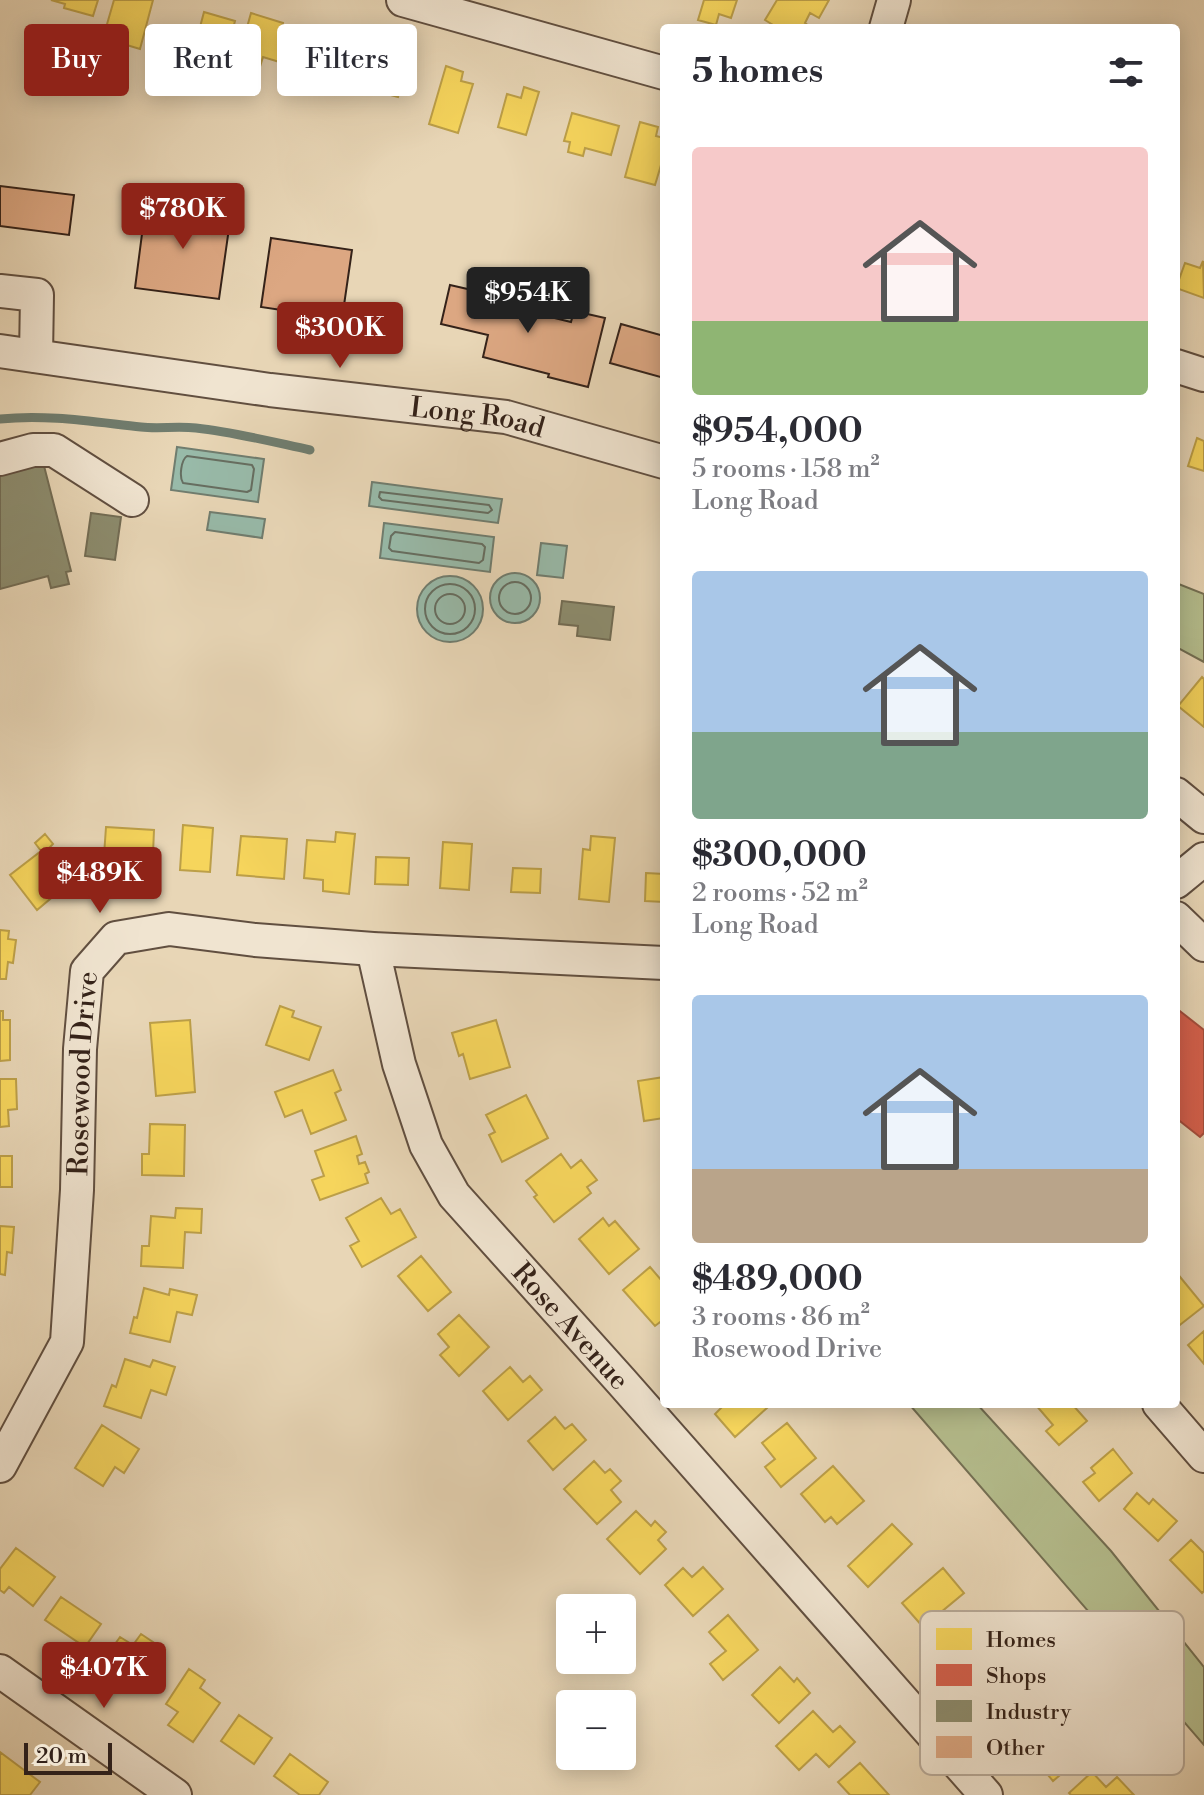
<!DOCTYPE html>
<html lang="en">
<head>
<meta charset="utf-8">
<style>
	:root { --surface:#fff; --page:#f7f7f7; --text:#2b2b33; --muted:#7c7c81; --accent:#8f2418 }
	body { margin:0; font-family:"Libre Bodoni",serif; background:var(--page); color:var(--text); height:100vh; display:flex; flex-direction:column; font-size:30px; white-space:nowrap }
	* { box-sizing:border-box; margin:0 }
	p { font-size:26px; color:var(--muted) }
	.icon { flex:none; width:44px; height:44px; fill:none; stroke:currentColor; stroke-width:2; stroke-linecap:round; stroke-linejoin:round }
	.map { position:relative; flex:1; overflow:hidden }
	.details { position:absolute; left:660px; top:24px; width:520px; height:1384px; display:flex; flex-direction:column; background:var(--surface); border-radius:8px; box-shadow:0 4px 20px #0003 }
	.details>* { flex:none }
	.top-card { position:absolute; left:24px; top:24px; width:516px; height:72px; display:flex; gap:16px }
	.tools { position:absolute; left:556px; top:1594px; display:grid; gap:16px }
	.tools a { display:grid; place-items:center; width:80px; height:80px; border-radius:8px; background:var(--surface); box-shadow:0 4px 20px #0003; font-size:40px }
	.scale { position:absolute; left:24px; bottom:20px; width:88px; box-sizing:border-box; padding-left:8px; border:4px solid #342219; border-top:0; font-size:22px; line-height:28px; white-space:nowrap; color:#342219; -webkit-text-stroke:6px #f0e4d0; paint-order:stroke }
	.price { position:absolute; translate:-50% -68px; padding:0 18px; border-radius:8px; background:var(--accent); color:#fff; font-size:26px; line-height:52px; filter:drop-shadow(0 2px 4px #0008) }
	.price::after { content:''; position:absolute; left:50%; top:48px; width:24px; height:18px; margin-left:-12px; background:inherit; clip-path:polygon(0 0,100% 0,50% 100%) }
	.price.on { background:#222; color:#fff }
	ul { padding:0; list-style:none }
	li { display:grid; align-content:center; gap:16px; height:424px; padding:0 32px }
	li span { display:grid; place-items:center; height:248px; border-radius:8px; color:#555 }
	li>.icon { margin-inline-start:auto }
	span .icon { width:144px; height:144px; fill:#fffc; stroke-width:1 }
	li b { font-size:34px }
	h2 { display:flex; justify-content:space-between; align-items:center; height:96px; padding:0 32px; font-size:34px }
	.pill { padding:0 28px; border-radius:8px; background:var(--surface); box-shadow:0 4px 20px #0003; font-size:28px; line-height:72px }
	.pill.on { background:var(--accent); color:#fff }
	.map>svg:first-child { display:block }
	.green { fill:#b5be8e; stroke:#747054; stroke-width:2 }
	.water { fill:#98baa9; stroke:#707d6f; stroke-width:2 }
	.homes { fill:#f6d55c; stroke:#bc9f48; stroke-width:2 }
	.shops { fill:#d6604d; stroke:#a54d3d; stroke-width:2 }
	.industry { fill:#8c8c6e; stroke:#726c54; stroke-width:2 }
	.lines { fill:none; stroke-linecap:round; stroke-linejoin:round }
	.shore { stroke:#666e61; stroke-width:2 }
	.stream { stroke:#707d6f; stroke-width:9 }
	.building { fill:#dca782; stroke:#342219; stroke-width:2 }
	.minor-casing { stroke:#614f40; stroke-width:36 }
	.minor { stroke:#f0e4d0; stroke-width:32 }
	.labels { text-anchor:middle; stroke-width:8; stroke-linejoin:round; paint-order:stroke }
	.street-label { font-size:28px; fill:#342219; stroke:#f0e4d0 }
	.key { fill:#f0e4d0; stroke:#b8aa99; stroke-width:2 }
	.key-label { font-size:22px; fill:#342219 }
</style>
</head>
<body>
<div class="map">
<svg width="1204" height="1795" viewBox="0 0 1204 1795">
	<rect width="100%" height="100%" fill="#e8d6b6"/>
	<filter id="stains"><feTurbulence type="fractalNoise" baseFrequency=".0025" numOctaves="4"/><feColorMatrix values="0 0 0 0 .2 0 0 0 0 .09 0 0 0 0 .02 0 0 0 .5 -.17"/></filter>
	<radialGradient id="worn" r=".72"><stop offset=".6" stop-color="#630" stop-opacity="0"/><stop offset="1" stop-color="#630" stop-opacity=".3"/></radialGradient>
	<path class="green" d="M1176,583L1204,594V662L1176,647Z
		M909,1404H977L1111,1551L1204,1667V1745Z"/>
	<path class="water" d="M177,447L264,459L258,502L171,490Z
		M372,482L502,499L498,523L369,506Z
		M210,512L265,519L262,538L207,530Z
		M384,523L494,537L490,572L380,558Z
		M541,543L567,546L563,578L537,575Z
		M490 598a25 25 0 1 1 50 0a25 25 0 1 1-50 0Z
		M417 609a33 33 0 1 1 66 0a33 33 0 1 1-66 0Z"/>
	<path class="homes" d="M51,0H98L93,16L64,8L65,4Z
		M114,0H153L140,49L103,38Z
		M704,0H737L731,18L719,14L716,25L698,20Z
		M777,0H829L819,18L810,13L805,23L809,26L808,28H778L765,20Z
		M204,12L235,21L227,51L224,50L220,65L192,57Z
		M251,13L283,23L280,34L294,38L286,64L263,57L259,70L237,63Z
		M316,36L323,38L322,42L360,53L351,82L334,77L331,90L315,85L319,74L306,70Z
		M383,54L395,58L393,64L406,67L398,97L369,89L377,59L381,60Z
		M446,66L463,72L461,81L473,84L458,133L429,124Z
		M524,87L539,92L526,135L498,127L507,94L521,98Z
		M572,113L619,126L611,155L585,148L583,156L568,152L570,142L564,141Z
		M640,122L658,127L656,136L664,138V155L655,185L625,177Z
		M1203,261L1204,298L1176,288L1185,263L1200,268Z
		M1197,438L1204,441V471L1188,466Z
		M1202,677L1204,679V727L1178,706Z
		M183,825L213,828L210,872L180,870Z
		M106,827L154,830L152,877L129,875L130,865L120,864V872L103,870Z
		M336,832L355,834L349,894L323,891V880L304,878L307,840L335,842Z
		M45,834L53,844L50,847L75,878L37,910L10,875L41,851L35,843Z
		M241,836L287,839L284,879L237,875Z
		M591,836L615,838L609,902L579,899L583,849L590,850Z
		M443,842L472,844L469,890L440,888Z
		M376,857L409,858L408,885L375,884Z
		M513,868L541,869L540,893L511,892Z
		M646,873L664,874V902L645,901Z
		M0,930L9,931L8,939L16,940L13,963L8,962L6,979H0Z
		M280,1006L294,1011L292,1017L321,1027L309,1060L266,1045Z
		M0,1011H3V1020H10V1060L0,1061Z
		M190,1020L195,1092L156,1096L150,1023Z
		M496,1020L510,1067L470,1079L463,1054L459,1056L452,1033Z
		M333,1070L341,1090L335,1093L346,1120L311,1134L302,1110L285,1117L275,1092Z
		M664,1077V1118L644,1121L638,1081Z
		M0,1079H16L17,1109L8,1110L9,1126L0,1127Z
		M526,1095L548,1138L502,1162L489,1135L495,1132L486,1115Z
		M150,1124L185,1125L184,1176L142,1175V1154H149Z
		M356,1136L362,1154L357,1156L359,1164L365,1162L369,1172L365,1174L368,1183L320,1200L312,1180L324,1176L315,1151Z
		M561,1154L571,1168L581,1160L597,1180L587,1187L591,1193L554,1222L534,1197L537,1195L526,1181Z
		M0,1156H12V1187H0Z
		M381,1198L391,1214L400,1209L416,1237L362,1267L350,1246L359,1241L346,1218Z
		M176,1208L202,1209L201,1233L185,1232L183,1268L141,1266L142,1246H149L151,1216L175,1218Z
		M603,1218L609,1226L615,1221L639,1249L609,1274L579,1239Z
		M0,1226L14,1227L12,1253L7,1252L5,1275L0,1274Z
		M421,1256L451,1292L428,1311L398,1276Z
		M650,1267L662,1281L664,1279V1319L655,1326L623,1290Z
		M1176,1272L1204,1306L1176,1328Z
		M144,1288L169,1295L170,1289L197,1295L192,1315L177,1312L170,1342L130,1333L134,1317L137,1318Z
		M459,1315L489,1347L459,1376L440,1355L449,1347L438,1334Z
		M1204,1331V1364L1188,1345Z
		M125,1359L150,1367L153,1360L175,1367L166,1395L151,1390L141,1418L104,1406L112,1385L116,1387Z
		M510,1367L523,1382L530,1376L542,1390L508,1420L483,1391Z
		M725,1404H766L768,1407L735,1437L715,1414Z
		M1035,1404H1072L1087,1421L1059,1445L1046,1431L1053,1425Z
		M555,1417L565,1429L572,1424L586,1440L553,1470L528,1441Z
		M787,1423L816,1458L781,1487L765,1467L775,1459L762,1443Z
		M102,1425L139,1449L124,1473L115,1467L103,1486L75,1468Z
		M1113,1449L1132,1473L1099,1501L1083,1482L1095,1473L1091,1468Z
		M594,1461L605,1473L610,1469L621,1481L611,1490L621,1502L597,1524L564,1489Z
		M833,1466L864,1501L837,1524L831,1517L825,1522L801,1494Z
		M1137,1493L1149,1504L1153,1499L1177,1521L1158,1541L1124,1509Z
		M636,1511L651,1526L655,1521L666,1532L658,1540L666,1549L640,1574L607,1539Z
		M892,1524L912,1544L868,1587L848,1566Z
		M1191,1540L1204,1553V1591L1202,1593L1170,1560Z
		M16,1548L55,1577L33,1606L9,1587L4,1593L0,1590V1569Z
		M703,1567L723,1589L693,1616L665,1585L683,1568L692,1577Z
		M943,1568L964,1593L923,1627L902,1603Z
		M61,1597L101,1624L85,1647L45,1620Z
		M728,1615L758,1650L723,1680L710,1664L726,1651L709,1632Z
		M141,1634L165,1650L141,1686L103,1661L120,1637L133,1645Z
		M780,1667L794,1682L797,1678L810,1693L779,1723L752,1695Z
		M189,1669L205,1680L200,1688L220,1703L193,1742L168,1725L178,1712L166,1704Z
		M813,1711L833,1732L840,1726L855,1742L829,1767L816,1754L799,1770L776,1746Z
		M239,1715L272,1738L254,1764L221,1741Z
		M1056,1719L1085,1754L1053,1781L1033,1757L1035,1755L1026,1743Z
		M0,1752L40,1782L30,1795H0Z
		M290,1754L328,1782L319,1795H300L274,1776Z
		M860,1763L889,1795H850L838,1782Z
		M1092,1772L1106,1787L1117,1777L1134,1795H1071L1069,1793Z"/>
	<path class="shops" d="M1176,1008L1204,1030V1133L1200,1137L1176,1118Z"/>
	<path class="industry" d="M43,462L71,571L66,572L69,584L51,588L48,576L0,589V473Z
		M91,513L121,517L115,560L85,556Z
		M562,601L614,607L610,640L577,636L578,626L559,624Z"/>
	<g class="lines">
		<path class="shore" d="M187,456L252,465L254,469L251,490L247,492L183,483C179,477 181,460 187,456Z
			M380,492L489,505L492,510L488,513L382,500L379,497Z
			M395,532L482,544L485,547L483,560L479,563L392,551L389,548L391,536Z
			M499 598a16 16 0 1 1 32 0a16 16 0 1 1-32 0Z
			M425 609a25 25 0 1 1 50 0a25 25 0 1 1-50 0Z
			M435 609a15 15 0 1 1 30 0a15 15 0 1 1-30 0Z"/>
		<path class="stream" d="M0,419C47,414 94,422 141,427C158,429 177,426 196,428C234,432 273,442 310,450"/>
	</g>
	<path class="building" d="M0,186L74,195L69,235L0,226Z
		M146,203L231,214L219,299L135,288Z
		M271,238L352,250L342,319L261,307Z
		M450,285L507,298L505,306L571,322L574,311L605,318L588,387L548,377L549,374L483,357L488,335L441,324Z
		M621,324L664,336V378L610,363Z"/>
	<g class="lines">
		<defs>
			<g id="minor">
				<path d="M403,0L664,73"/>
				<path d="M886,28L894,0"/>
				<path d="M0,291L37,295L36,356"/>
				<path id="s1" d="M0,351L270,390L506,417L664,462"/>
				<path d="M1176,366L1204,375"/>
				<path d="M0,459L33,450H54L132,500"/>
				<path d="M1176,794L1204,817"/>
				<path d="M1176,882L1204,859"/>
				<path d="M1176,918L1204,945"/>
				<path id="s2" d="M373,949L399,1064L426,1145L454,1195L621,1381L986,1795"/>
				<path d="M1159,1404L1204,1456"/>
				<path id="s3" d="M0,1466L67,1342L77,1190L80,1049L87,971L116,938L169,929L255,940L373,949L664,963"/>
				<path d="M0,1671L175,1795"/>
			</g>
		</defs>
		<use href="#minor" class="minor-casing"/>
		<use href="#minor" class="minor"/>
	</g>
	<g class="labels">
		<g class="street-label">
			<text dy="10" stroke="none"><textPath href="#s1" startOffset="482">Long Road</textPath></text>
			<text dy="10" stroke="none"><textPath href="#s3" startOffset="410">Rosewood Drive</textPath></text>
			<text dy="10" stroke="none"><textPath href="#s2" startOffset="436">Rose Avenue</textPath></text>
		</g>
	</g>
	<rect x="920" y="1611" width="264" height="164" rx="12" class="key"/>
	<rect x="936" y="1628" width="36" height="22" fill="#f6d55c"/>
	<rect x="936" y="1664" width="36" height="22" fill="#d6604d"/>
	<rect x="936" y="1700" width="36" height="22" fill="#8c8c6e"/>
	<rect x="936" y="1736" width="36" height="22" fill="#dca782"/>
	<g class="key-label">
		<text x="986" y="1647">Homes</text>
		<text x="986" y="1683">Shops</text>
		<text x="986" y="1719">Industry</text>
		<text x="986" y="1755">Other</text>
	</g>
	<rect width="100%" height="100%" filter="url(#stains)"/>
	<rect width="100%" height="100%" fill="url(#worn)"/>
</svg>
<div class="tools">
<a>+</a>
<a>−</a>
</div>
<div class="scale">20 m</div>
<b class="price" style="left:183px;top:251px">$780K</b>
<b class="price on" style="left:528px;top:335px">$954K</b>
<b class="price" style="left:340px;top:370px">$300K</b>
<b class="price" style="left:100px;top:915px">$489K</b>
<b class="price" style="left:104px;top:1710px">$407K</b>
<div class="top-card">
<a class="pill on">Buy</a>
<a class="pill">Rent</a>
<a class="pill">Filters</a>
</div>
<section class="details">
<h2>5 homes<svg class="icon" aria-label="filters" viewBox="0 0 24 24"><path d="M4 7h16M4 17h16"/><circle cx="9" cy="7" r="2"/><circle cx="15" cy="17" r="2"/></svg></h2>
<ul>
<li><span style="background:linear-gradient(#f6c9c9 70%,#8fb573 0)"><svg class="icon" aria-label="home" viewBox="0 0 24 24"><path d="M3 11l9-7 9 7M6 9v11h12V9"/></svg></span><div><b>$954,000</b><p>5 rooms · 158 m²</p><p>Long Road</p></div></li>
<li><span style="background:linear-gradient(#a9c7e8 65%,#7fa58c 0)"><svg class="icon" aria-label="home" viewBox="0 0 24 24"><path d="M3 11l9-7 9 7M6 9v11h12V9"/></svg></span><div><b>$300,000</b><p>2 rooms · 52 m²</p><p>Long Road</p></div></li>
<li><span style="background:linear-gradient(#a9c7e8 70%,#b9a48a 0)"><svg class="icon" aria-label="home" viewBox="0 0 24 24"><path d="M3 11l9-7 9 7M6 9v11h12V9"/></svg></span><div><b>$489,000</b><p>3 rooms · 86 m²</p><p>Rosewood Drive</p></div></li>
</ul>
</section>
</div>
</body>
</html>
